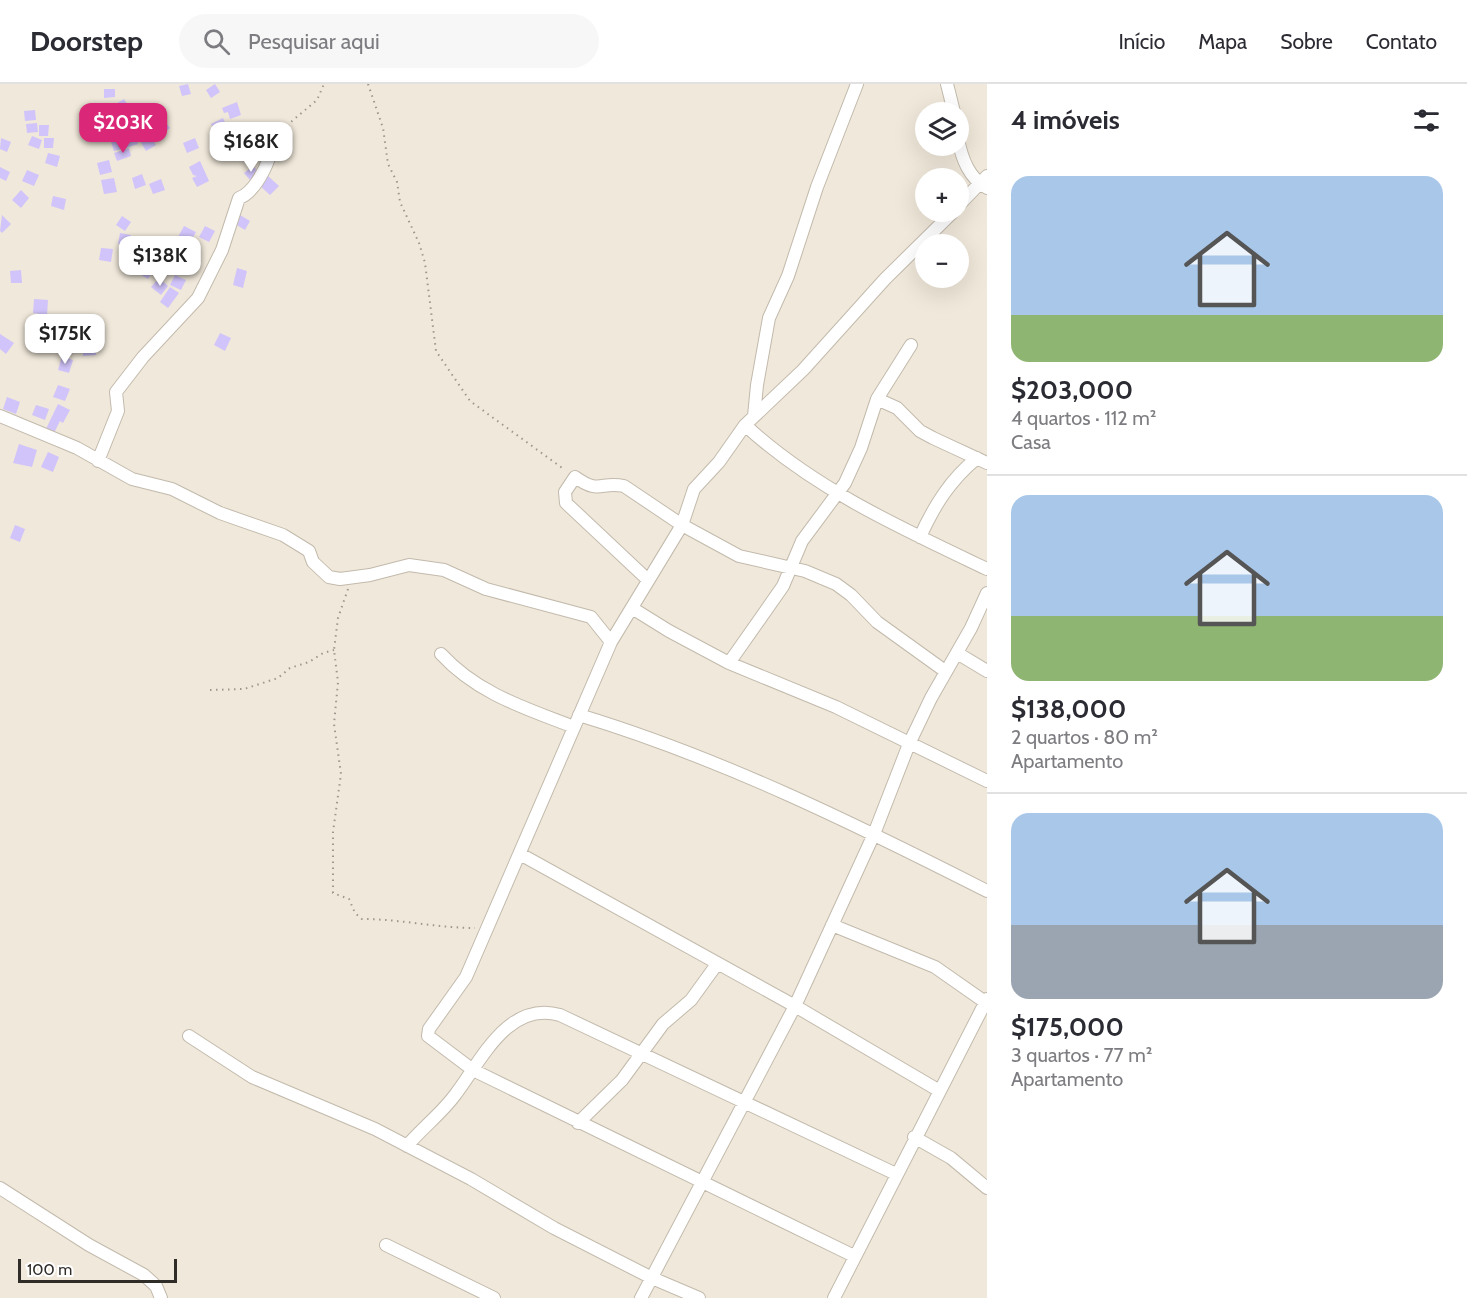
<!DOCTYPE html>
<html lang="pt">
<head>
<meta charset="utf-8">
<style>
	:root { --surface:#fff; --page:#f7f7f7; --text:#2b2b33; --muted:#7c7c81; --line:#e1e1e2; --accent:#db2777 }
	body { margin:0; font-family:Cabin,sans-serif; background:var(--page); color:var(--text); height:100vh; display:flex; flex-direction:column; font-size:22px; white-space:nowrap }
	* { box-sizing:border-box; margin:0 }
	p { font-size:20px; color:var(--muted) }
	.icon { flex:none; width:33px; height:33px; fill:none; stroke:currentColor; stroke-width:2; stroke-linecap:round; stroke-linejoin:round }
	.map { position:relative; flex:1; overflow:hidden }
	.drawer { display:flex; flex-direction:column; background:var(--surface); width:480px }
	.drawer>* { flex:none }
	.tools { position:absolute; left:915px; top:18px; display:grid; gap:12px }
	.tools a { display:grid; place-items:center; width:54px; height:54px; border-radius:50%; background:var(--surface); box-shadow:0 6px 24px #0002; font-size:30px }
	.scale { position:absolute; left:18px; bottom:15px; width:159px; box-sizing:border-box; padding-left:6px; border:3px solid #302d28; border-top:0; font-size:16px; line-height:21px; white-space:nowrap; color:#302d28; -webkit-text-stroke:4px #fff; paint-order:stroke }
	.price { position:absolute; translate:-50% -51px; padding:0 14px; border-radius:12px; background:#fff; color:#222; font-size:20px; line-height:39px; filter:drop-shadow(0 2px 3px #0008) }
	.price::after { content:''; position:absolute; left:50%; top:36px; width:18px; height:14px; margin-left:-9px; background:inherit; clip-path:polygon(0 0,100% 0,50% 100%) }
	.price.on { background:var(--accent); color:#fff }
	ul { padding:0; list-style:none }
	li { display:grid; align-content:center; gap:12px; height:318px; padding:0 24px }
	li+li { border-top:2px solid var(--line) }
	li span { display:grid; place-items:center; height:186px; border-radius:18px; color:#555 }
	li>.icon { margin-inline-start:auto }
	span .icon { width:108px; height:108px; fill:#fffc; stroke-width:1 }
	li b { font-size:26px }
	h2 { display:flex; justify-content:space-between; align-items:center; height:72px; padding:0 24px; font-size:26px }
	header { display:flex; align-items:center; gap:36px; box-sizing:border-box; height:84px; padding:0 30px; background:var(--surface); border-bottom:2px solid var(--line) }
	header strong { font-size:28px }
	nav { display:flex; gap:33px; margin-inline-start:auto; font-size:21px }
	.search { width:420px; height:54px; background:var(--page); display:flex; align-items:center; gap:15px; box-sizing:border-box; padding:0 21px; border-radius:33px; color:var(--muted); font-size:22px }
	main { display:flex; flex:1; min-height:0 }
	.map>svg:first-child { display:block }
	.building { fill:#d1c4fa }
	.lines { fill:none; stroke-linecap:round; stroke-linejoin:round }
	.street-casing { stroke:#c2baac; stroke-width:14 }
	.path { stroke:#9d978d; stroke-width:2; stroke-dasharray:1.5 4.5; stroke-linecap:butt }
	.street { stroke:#fff; stroke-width:12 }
</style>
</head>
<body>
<header>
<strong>Doorstep</strong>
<div class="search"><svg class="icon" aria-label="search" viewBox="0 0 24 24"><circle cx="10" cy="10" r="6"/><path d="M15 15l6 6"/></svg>Pesquisar aqui</div>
<nav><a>Início</a><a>Mapa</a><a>Sobre</a><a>Contato</a></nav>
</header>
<main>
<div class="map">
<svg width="987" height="1214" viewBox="0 0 987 1214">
	<rect width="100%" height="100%" fill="#f0e8da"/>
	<path class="building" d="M188,0L191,10L182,12L179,2Z
		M215,0L220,8L211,14L206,6Z
		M104,5H115V13L104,14Z
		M124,15L129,23L120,29L114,21Z
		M237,18L241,31L230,35L228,28L224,29L222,24Z
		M35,26L36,36L25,37L24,27Z
		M132,33L138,41L128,47L122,39Z
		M223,34L228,45L216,51L211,40Z
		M163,35L170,44L161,51L154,43Z
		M37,39L38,48L27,49L26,40Z
		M39,41H49L48,52H39Z
		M257,41L265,50L256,58L248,48Z
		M135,50L138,60L126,64L123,54Z
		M150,51L156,61L146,67L140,57Z
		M32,52L42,56L39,65L28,61Z
		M1,54L11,58L7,68L0,65Z
		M44,54H54L53,64H44Z
		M195,54L199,64L187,69L183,59Z
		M122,55L125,64L114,67L111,58Z
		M222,60L226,69L216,73L212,64Z
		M129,64L131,72L117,77L114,69Z
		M48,69L60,72L57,83L45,79Z
		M109,76L112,88L100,91L97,79Z
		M200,77L209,97L197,103L192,94L197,92L193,91L189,83Z
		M253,82L259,88L250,96L244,89Z
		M0,83L10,88L6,97L0,94Z
		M27,86L39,91L34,102L22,97Z
		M142,90L146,101L135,105L132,94Z
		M268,92L279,102L270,111L259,101Z
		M114,94L117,108L104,110L101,96Z
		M161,95L165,106L153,110L149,100Z
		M21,106L29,114L21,124L12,116Z
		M53,112L66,115L64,126L51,122Z
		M2,131L11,140L2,149L0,147Z
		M240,131L250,137L245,146L235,140Z
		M122,132L131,138L125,147L116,141Z
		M184,142L196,148L190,159L178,153Z
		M205,142L215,147L209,158L199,153Z
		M120,149L131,151L128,162L118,160Z
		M187,159L199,167L192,177L181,169Z
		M101,164L113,165L111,178L99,176Z
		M150,178L156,182L148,195L138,189L145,179L148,181Z
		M237,184L247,187L243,204L233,201Z
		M21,186L22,199H11L10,187Z
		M175,191L186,196L181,206L170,201Z
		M159,194L168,202L161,211L151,203Z
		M170,203L179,209L168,224L160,218Z
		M34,215L48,216L47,231L33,229Z
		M220,249L231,254L225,267L214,261Z
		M0,250L14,259L6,270L0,265Z
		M83,259H96V271L83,272Z
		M62,272L73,276L69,289L58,286Z
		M58,301L70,305L65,317L53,313Z
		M7,313L20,318L16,330L3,325Z
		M58,320L70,326L63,339L60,337L53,351L45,347Z
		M36,321L49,325L45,336L32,331Z
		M19,360L37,366L32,383L13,379Z
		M48,368L59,373L53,388L41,383Z
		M15,441L25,445L20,458L10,454Z"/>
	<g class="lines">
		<defs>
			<path id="street" d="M947,0L954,28
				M958,55C962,75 969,94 987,104
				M958,122L987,92
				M877,315L897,324L920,347L933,354L987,379
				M0,332L77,364L132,395L172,405L220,429L283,451L309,467L313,478L329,493L340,495L370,491L409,481L444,486L486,505L591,533L611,558
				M754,332L757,301L769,234L788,192L817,103L857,0
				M745,341C814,405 903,445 987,485
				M98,377L118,327L116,308L143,273L198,214L222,166L239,114C253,109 264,88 269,74
				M920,453C934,422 950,396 977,374
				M648,496L566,419L565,408L575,393C600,411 600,397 624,402L682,441L739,472L805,487L836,500L851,511L877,538L945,587
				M632,524L669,547L729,579L836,623L987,697
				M957,569L987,587
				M441,570C478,610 525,624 574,643
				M729,579L783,502L802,457L845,399L861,364L877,315L911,261
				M579,631C721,674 855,740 987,807
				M520,770L795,922L938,1006
				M832,841L935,883L985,918
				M189,952L252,993L375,1045L471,1095L554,1144L652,1194L699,1214
				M578,1039L622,996L663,940L691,916L717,880
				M914,1053L951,1074L987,1104
				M407,1062C422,1044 441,1030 455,1011C481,977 508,916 560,931L896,1090
				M0,1104L89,1161L144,1191L156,1202L161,1214
				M386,1161L494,1214
				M854,1172L473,986L428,952L429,945L466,893L611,558L682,441L694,405L719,378L745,341L803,286L885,195L953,128
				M641,1214L795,922L874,750L909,660L931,614L971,544L987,509
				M834,1214L987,915"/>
		</defs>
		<use href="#street" class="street-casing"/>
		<path class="path" d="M368,0L383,44L388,80L397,98L400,118L419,159L425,179L436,267L470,317L565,386
			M275,63L292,37L317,16L324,0
			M348,505L338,534L334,566L338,598L334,640L341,690L333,748V809L349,815L355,829L362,835C400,835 437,844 475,844
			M210,606L244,605L278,594L290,584L309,578L323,569L334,566"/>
		<use href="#street" class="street"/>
	</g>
</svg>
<div class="tools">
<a><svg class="icon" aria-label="layers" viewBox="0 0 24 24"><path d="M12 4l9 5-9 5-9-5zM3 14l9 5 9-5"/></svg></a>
<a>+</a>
<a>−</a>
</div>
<div class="scale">100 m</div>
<b class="price on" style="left:123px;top:70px">$203K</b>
<b class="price" style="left:251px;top:89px">$168K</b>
<b class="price" style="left:160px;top:203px">$138K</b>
<b class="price" style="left:65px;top:281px">$175K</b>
</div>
<section class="drawer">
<h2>4 imóveis<svg class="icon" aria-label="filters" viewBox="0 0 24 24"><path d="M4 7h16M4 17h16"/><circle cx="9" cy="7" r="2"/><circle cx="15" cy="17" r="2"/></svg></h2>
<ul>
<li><span style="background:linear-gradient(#a9c7e8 75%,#8fb573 0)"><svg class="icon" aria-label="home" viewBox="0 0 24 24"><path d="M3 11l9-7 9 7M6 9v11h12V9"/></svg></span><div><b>$203,000</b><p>4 quartos · 112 m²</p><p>Casa</p></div></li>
<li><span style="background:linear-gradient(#a9c7e8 65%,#8fb573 0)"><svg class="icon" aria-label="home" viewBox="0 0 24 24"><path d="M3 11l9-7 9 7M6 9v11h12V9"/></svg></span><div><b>$138,000</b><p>2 quartos · 80 m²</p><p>Apartamento</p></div></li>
<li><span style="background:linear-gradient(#a9c7e8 60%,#9aa5b1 0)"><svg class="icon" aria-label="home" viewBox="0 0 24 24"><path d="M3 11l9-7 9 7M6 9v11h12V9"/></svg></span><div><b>$175,000</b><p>3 quartos · 77 m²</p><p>Apartamento</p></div></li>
</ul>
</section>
</main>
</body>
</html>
